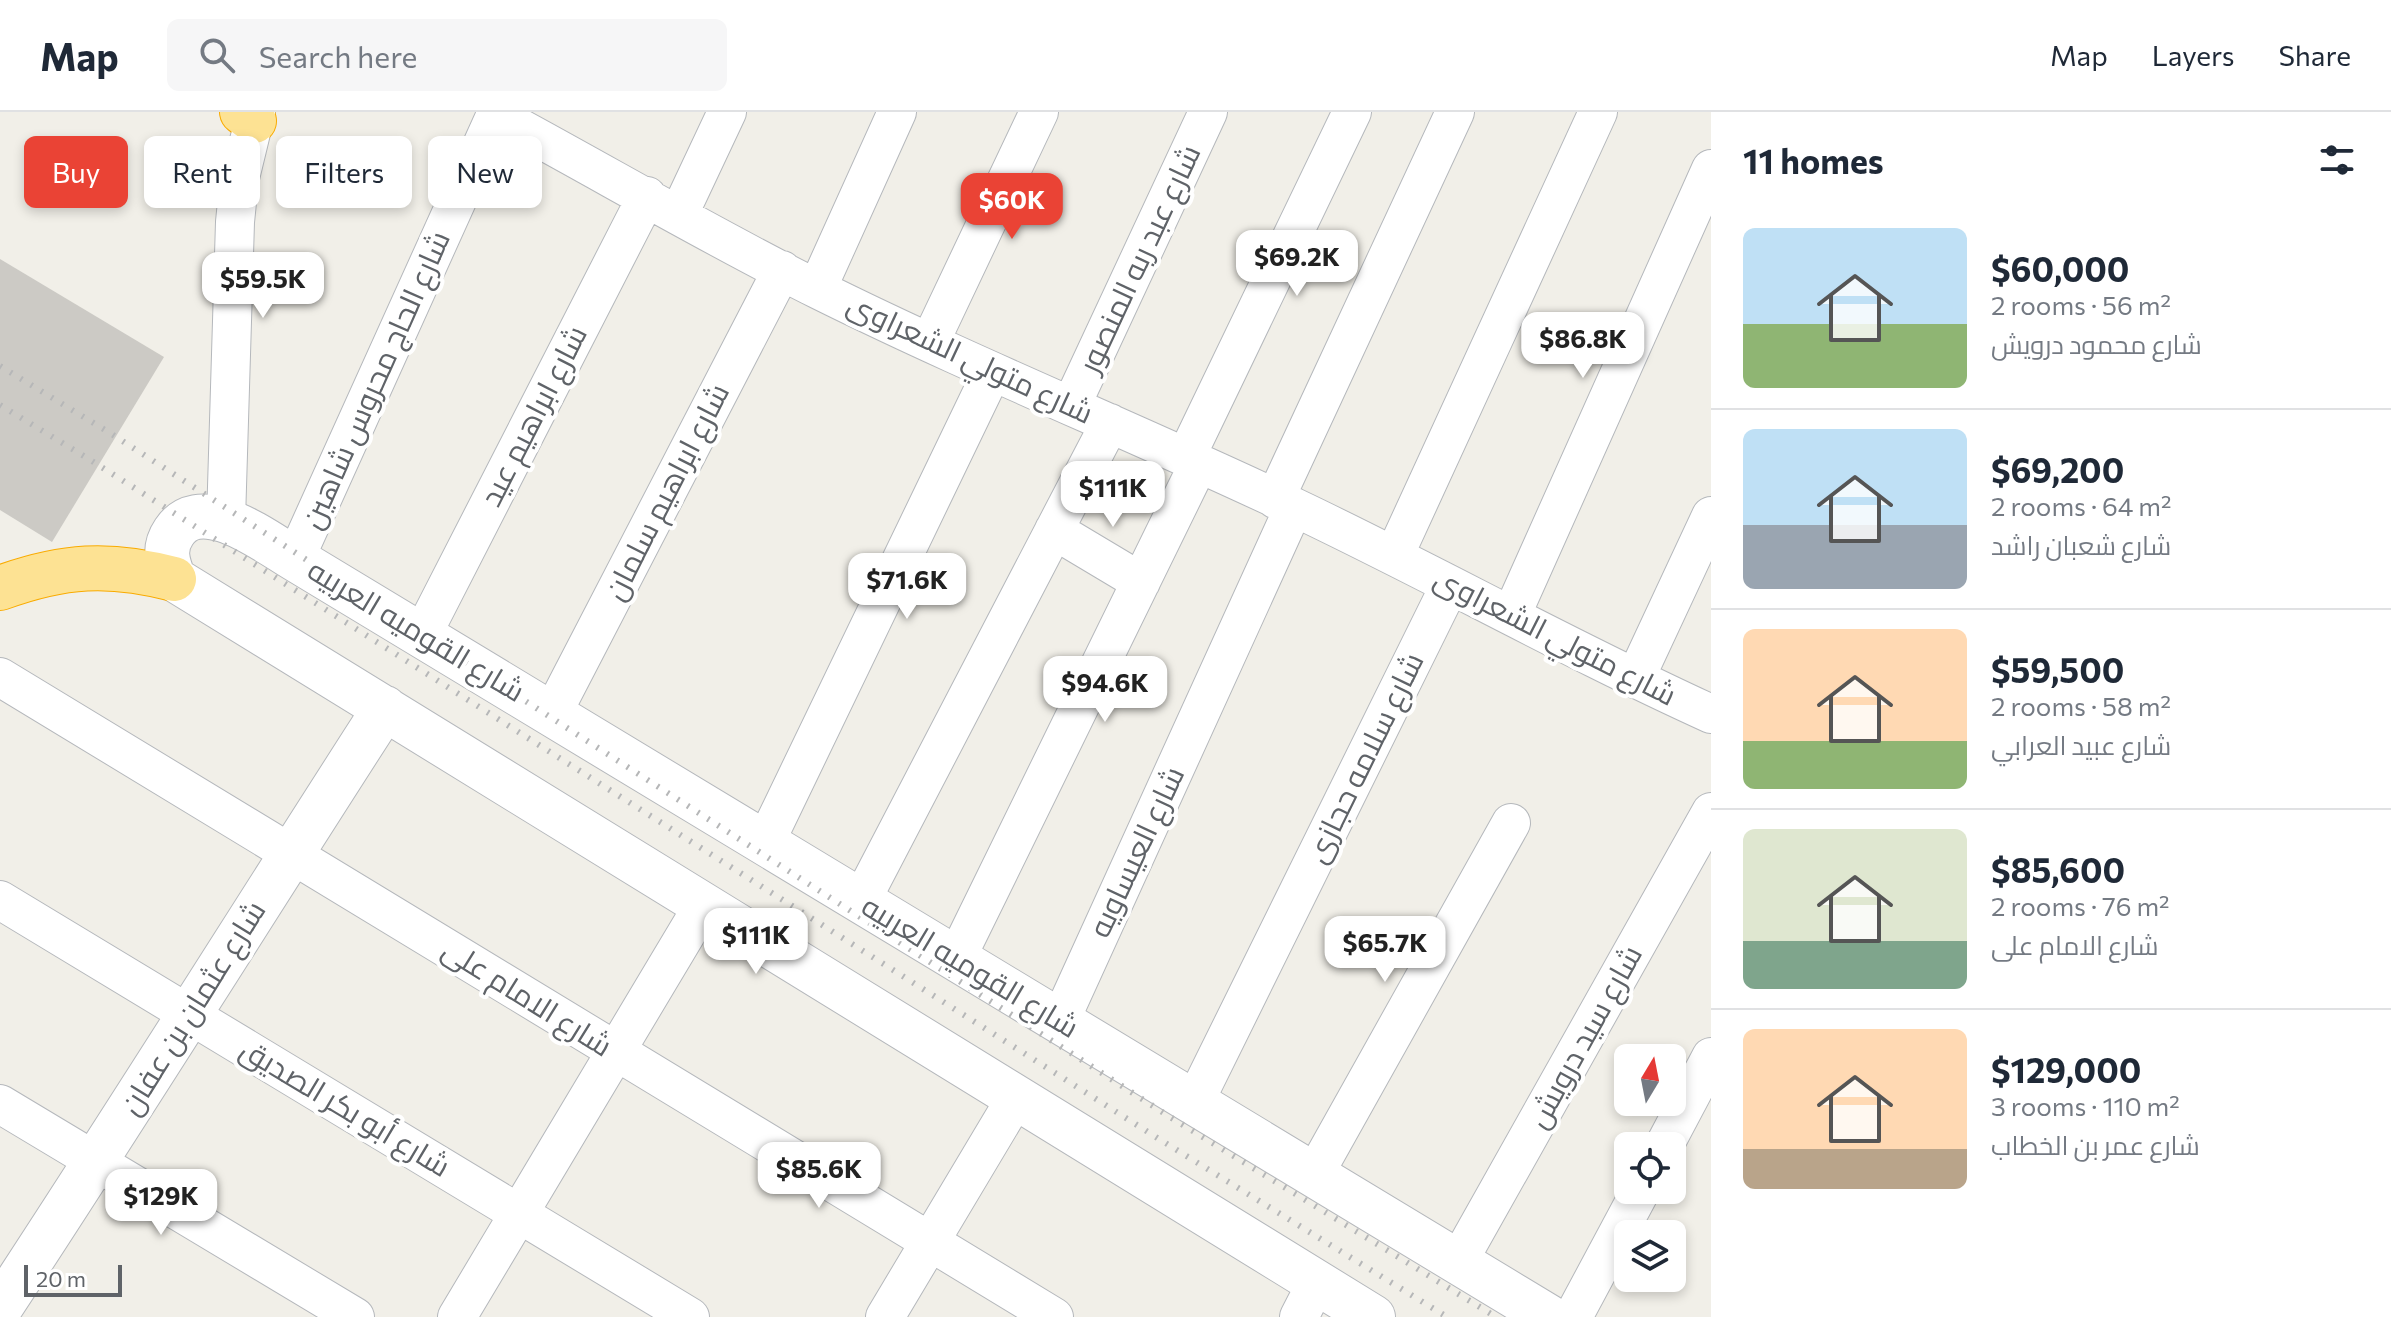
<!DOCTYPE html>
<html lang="en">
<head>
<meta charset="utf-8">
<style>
	:root { --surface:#fff; --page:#f6f6f7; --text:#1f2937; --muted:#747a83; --line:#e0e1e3; --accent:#ea4335 }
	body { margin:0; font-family:Commissioner,Cairo,sans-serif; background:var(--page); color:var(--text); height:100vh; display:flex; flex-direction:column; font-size:30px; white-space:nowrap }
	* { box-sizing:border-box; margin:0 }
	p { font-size:26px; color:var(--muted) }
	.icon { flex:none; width:44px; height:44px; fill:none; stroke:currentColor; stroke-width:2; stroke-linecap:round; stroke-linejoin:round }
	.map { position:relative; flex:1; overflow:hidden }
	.drawer { display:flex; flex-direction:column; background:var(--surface); width:680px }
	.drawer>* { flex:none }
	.top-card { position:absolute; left:24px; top:24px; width:760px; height:72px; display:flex; gap:16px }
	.needle { width:52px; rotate:10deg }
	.tools { position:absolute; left:1614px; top:932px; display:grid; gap:16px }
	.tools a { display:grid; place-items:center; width:72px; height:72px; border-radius:12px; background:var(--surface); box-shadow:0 4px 12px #0003; font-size:40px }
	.scale { position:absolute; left:24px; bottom:20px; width:98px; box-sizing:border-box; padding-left:8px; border:4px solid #5f6368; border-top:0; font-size:22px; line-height:28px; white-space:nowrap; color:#5f6368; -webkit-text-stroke:6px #fff; paint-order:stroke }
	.price { position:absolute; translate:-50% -68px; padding:0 18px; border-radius:16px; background:#fff; color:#222; font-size:26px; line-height:52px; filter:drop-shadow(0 2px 4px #0008) }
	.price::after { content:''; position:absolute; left:50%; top:48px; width:24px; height:18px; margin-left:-12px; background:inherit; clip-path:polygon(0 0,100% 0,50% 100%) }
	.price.selected { background:var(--accent); color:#fff }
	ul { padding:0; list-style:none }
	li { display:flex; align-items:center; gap:24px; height:200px; padding:0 32px }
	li+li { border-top:2px solid var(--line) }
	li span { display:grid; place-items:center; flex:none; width:224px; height:160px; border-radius:12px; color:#555 }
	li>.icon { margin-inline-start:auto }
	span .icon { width:96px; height:96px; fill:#fffc; stroke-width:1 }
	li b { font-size:34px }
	h2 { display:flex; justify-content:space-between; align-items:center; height:96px; padding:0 32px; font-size:34px }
	.pill { padding:0 28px; border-radius:12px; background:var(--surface); box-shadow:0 4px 12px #0003; font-size:28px; line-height:72px }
	.pill.selected { background:var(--accent); color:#fff }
	header { display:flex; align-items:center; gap:48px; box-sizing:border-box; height:112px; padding:0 40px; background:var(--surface); border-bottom:2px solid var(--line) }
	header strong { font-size:38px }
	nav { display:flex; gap:44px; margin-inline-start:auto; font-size:28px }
	.search { width:560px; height:72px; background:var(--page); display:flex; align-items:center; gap:20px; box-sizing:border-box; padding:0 28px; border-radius:12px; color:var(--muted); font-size:30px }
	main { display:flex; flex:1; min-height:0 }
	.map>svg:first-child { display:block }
	.building { fill:#cccac5 }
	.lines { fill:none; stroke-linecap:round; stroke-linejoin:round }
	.minor-casing { stroke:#b5b8bc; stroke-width:40 }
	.tertiary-casing { stroke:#b5b8bc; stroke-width:46 }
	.motorway-casing { stroke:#f9ab00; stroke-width:46 }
	.minor { stroke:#fff; stroke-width:38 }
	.tertiary { stroke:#fff; stroke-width:44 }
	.motorway { stroke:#fde293; stroke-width:44 }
	.rail { stroke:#b6b7b8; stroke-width:6; stroke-dasharray:2 10; stroke-linecap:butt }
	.labels { text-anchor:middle; stroke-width:8; stroke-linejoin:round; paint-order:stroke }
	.street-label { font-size:30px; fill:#5f6368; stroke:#fff }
</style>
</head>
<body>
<header>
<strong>Map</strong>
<div class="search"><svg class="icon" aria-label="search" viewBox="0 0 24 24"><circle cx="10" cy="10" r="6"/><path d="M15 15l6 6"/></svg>Search here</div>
<nav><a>Map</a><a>Layers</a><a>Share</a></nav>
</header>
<main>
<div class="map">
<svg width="1711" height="1205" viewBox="0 0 1711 1205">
	<rect width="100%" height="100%" fill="#f1efe8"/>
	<path class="building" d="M0,147L164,245L52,430L0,398Z"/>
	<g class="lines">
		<defs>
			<path id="minor" d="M496,3C604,61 710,124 819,178C976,256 1138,321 1296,396C1435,462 1570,538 1711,602
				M679,102L727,0
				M817,177L897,0
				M930,230L1039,0
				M1071,294L1208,0
				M1186,345L1352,0
				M1275,387L1455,0
				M226,408L235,110L239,70L256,0
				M1054,418L1141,470
				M1394,444L1598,0
				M295,447L497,0
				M1511,504L1711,57
				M422,523L647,84
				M0,565L1054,1205
				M1635,567L1711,404
				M552,602L782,158
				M765,731L992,260
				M0,788L690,1205
				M861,789L1110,311
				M956,847L1199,351
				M1060,909L1294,395
				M1194,991L1450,473
				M0,992L355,1205
				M1664,1034L1711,945
				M1314,1063L1511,711
				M1458,1150L1711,700
				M457,1205L704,792
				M885,1205L1017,984
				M1299,1205L1317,1170
				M1573,1205L1641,1078"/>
			<path id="tertiary" d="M0,1196C131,997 256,796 385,596
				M1373,1205L174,467C167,450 163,436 174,420C201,379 266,430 295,447L1549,1205"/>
			<path id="motorway" d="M242,0L254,9
				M0,476C63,453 109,450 174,467"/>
		</defs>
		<use href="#minor" class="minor-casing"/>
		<use href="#tertiary" class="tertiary-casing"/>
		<use href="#motorway" class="motorway-casing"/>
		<use href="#minor" class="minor"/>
		<use href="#tertiary" class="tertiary"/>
		<use href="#motorway" class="motorway"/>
		<path class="rail" d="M0,254L110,321L1170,1005L1496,1205
			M0,293L92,349L1159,1027L1447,1205"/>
	</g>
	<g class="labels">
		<g class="street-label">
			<text transform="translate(1140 147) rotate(-65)" y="10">شارع عبد ربه المنصور</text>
			<text transform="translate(970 247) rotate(25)" y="10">شارع متولي الشعراوى</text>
			<text transform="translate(376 268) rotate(-66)" y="10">شارع الحاج محروس شاهين</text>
			<text transform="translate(534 304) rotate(-63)" y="10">شارع ابراهيم عيد</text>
			<text transform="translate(667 380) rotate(-63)" y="10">شارع ابراهيم سلمان</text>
			<text transform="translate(416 519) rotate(31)" y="10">شارع القوميه العربيه</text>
			<text transform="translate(1555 525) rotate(27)" y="10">شارع متولي الشعراوى</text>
			<text transform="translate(1365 646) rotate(-64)" y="10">شارع سلامه حجازى</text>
			<text transform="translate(1137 740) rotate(-65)" y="10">شارع العيساويه</text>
			<text transform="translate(970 855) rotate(31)" y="10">شارع القوميه العربيه</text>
			<text transform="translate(527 886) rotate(32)" y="10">شارع الامام على</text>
			<text transform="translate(193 896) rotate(-58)" y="10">شارع عثمان بن عفان</text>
			<text transform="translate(1585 925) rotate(-61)" y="10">شارع سيد درويش</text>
			<text transform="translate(345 996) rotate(31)" y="10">شارع أبو بكر الصديق</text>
		</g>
	</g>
</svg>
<div class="tools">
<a><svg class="needle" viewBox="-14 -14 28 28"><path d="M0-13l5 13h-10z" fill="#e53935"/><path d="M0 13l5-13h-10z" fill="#747a83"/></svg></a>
<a><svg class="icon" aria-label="locate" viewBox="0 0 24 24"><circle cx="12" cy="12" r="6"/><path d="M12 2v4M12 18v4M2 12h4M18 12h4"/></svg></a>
<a><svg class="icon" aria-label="layers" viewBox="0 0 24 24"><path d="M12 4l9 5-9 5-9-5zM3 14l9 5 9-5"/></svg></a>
</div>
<div class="scale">20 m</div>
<b class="price selected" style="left:1012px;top:129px">$60K</b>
<b class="price" style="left:1297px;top:186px">$69.2K</b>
<b class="price" style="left:263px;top:208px">$59.5K</b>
<b class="price" style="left:1583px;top:268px">$86.8K</b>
<b class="price" style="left:1113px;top:417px">$111K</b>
<b class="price" style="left:907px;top:509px">$71.6K</b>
<b class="price" style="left:1105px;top:612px">$94.6K</b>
<b class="price" style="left:756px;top:864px">$111K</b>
<b class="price" style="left:1385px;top:872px">$65.7K</b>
<b class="price" style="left:819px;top:1098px">$85.6K</b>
<b class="price" style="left:161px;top:1125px">$129K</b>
<div class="top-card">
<a class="pill selected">Buy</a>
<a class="pill">Rent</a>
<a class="pill">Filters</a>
<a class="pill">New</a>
</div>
</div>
<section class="drawer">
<h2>11 homes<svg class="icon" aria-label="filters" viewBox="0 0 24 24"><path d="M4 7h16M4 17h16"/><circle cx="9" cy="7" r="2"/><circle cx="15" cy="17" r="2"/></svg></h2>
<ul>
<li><span style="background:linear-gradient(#bfe0f5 60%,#8fb573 0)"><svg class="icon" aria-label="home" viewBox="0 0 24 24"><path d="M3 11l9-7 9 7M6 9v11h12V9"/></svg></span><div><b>$60,000</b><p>2 rooms · 56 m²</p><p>شارع محمود درويش</p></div></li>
<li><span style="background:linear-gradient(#bfe0f5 60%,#9aa5b1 0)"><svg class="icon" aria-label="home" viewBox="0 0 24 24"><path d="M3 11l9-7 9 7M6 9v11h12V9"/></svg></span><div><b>$69,200</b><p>2 rooms · 64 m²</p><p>شارع شعبان راشد</p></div></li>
<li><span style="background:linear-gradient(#ffd9b3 70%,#8fb573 0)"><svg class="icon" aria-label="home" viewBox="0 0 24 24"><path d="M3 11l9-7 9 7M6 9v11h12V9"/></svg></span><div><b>$59,500</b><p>2 rooms · 58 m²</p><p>شارع عبيد العرابي</p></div></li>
<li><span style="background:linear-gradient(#dfe7d0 70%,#7fa58c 0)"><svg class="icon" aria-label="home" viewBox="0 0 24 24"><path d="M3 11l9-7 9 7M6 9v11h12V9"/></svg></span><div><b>$85,600</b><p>2 rooms · 76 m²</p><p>شارع الامام على</p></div></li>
<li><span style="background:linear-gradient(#ffd9b3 75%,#b9a48a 0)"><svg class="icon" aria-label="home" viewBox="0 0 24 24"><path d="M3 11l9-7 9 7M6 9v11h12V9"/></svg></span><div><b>$129,000</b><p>3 rooms · 110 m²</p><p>شارع عمر بن الخطاب</p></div></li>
</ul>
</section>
</main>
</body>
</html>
